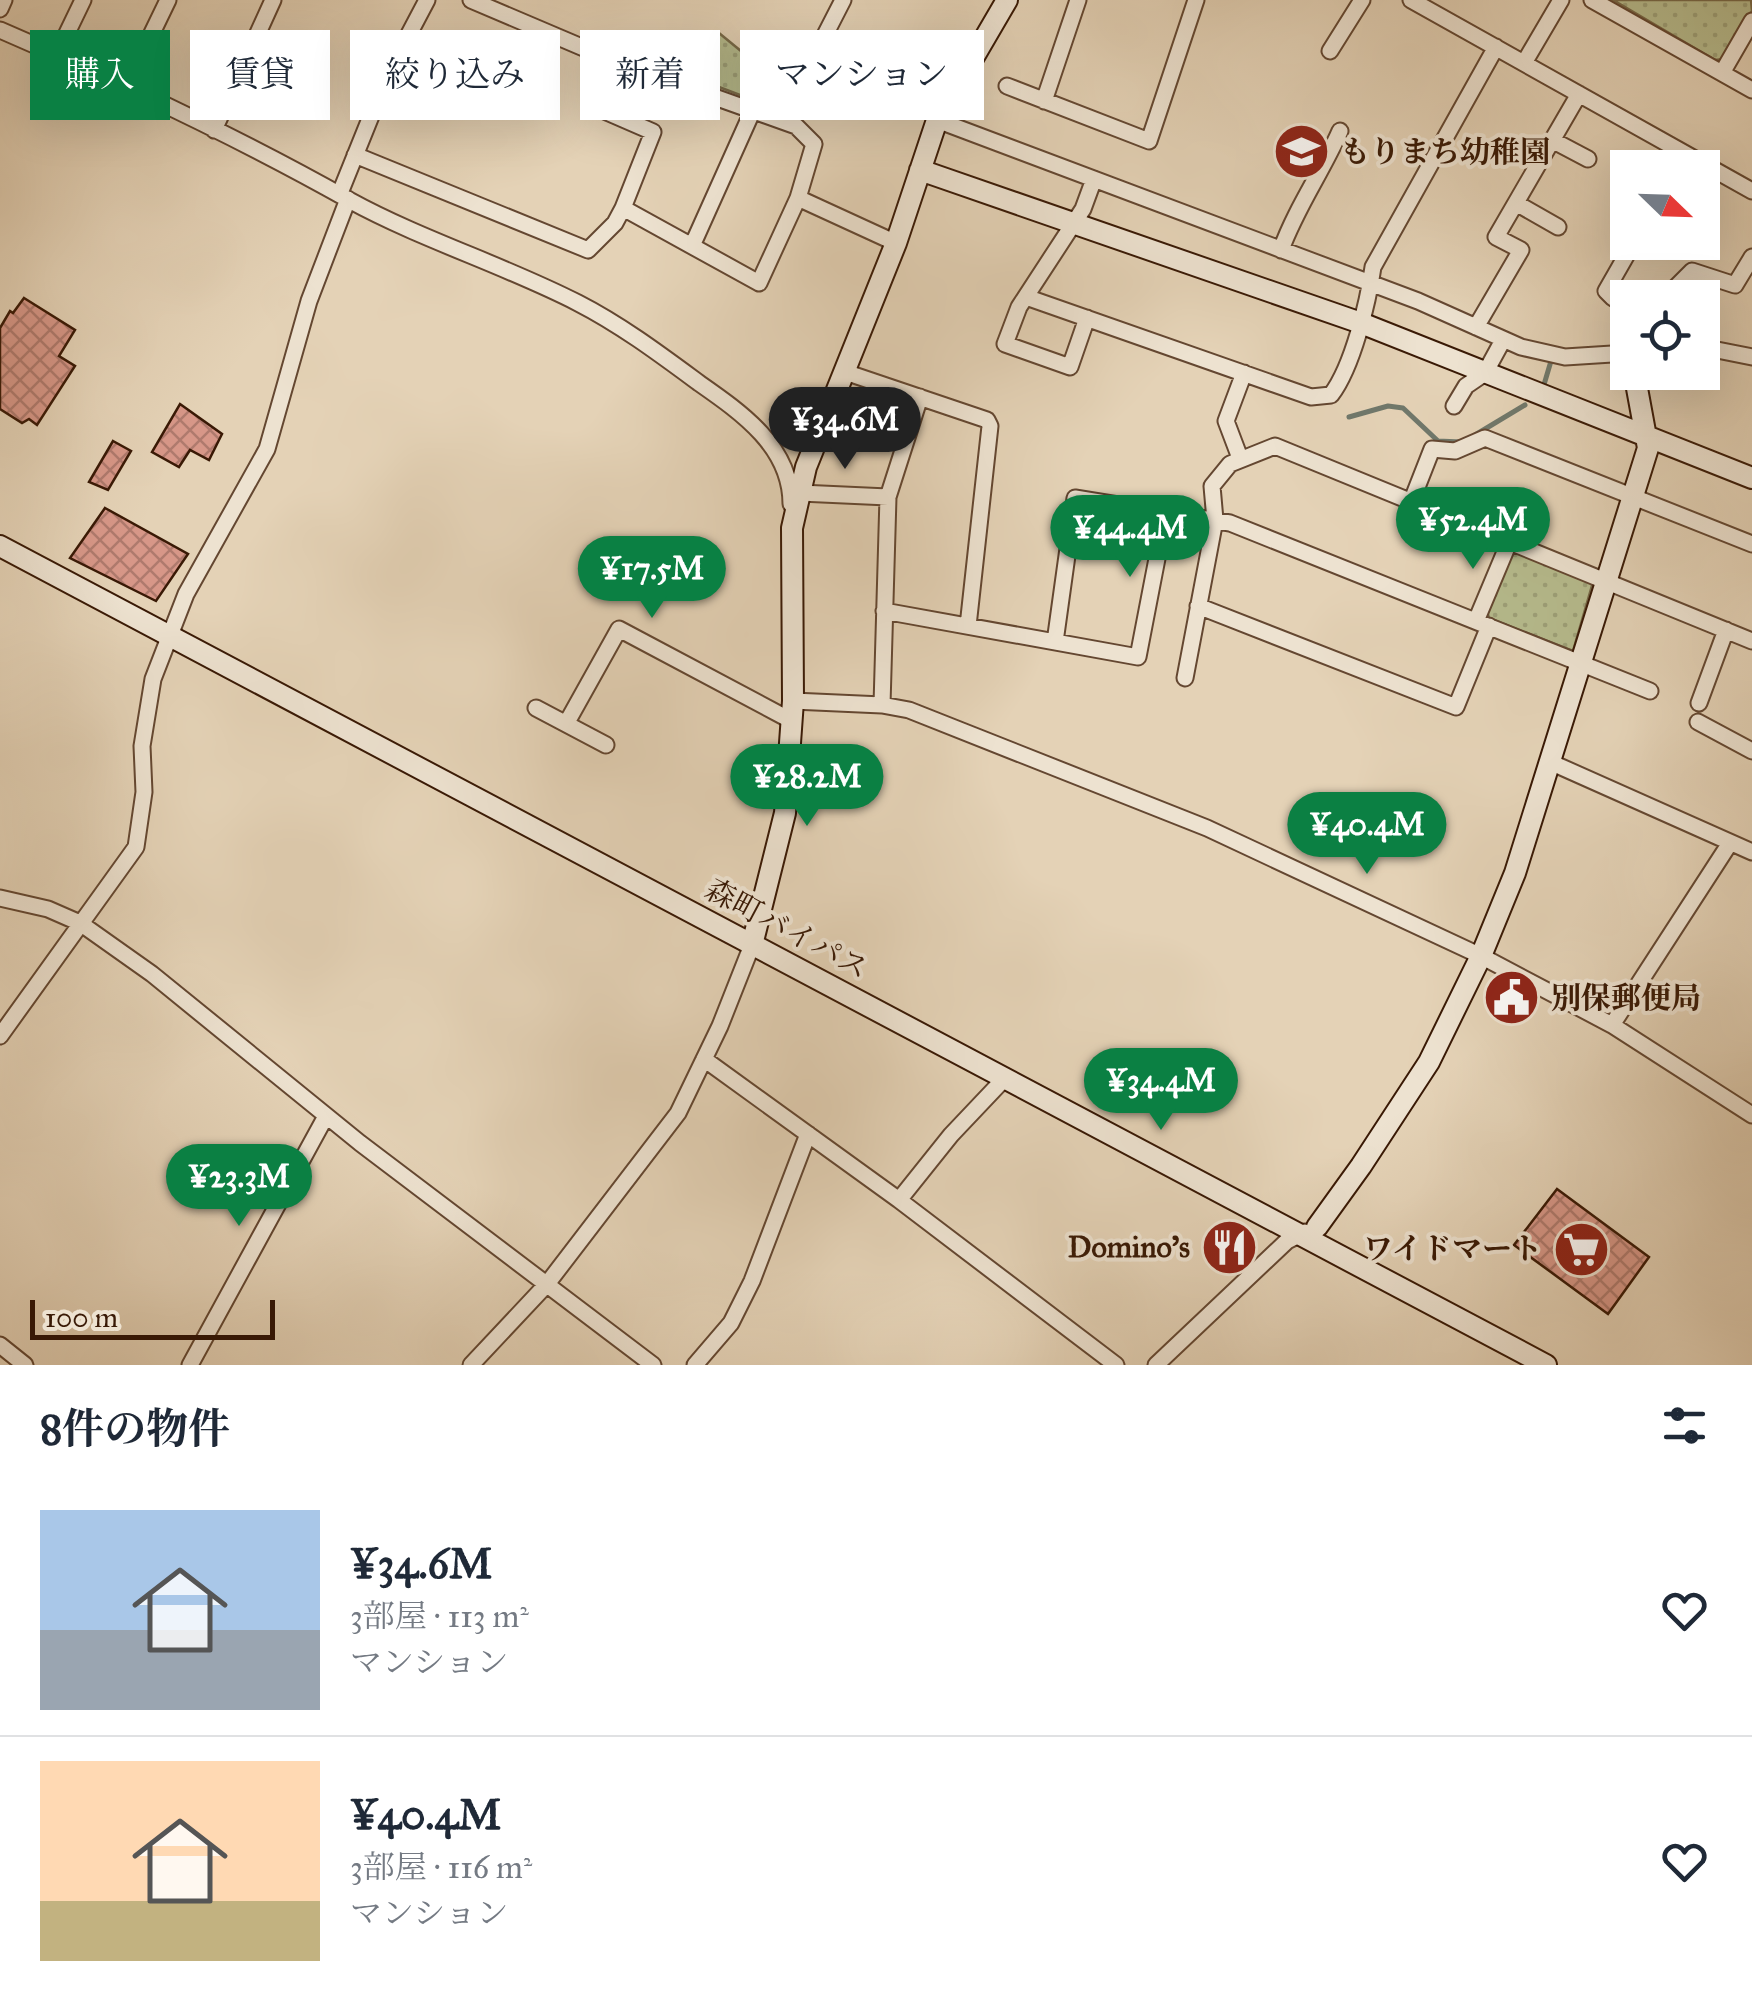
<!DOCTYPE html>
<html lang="ja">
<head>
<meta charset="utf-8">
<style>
	:root { --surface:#fff; --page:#f6f6f7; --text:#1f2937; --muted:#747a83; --line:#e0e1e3; --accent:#0b8043 }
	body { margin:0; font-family:"IM FELL Great Primer","Noto Serif JP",serif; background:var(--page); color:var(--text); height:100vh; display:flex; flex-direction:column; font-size:38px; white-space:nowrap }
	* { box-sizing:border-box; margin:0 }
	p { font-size:32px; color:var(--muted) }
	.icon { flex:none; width:55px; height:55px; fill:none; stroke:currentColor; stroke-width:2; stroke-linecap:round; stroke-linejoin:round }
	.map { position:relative; height:1365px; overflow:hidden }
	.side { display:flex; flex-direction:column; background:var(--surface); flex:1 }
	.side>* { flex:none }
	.hud { position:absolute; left:30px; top:30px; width:1000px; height:90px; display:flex; gap:20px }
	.needle { width:65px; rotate:113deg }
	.fabs { position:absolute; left:1610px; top:150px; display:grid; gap:20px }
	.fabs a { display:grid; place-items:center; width:110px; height:110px; border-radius:0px; background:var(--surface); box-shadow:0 10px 40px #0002; font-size:50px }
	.scale { position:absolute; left:30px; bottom:25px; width:245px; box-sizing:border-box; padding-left:10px; border:5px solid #391905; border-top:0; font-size:28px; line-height:35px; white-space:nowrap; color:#391905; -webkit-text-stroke:8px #ede2d0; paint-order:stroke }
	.price { position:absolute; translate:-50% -85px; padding:0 22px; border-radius:35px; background:var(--accent); color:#fff; font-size:32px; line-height:65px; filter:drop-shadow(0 2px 5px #0008) }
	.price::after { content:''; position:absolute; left:50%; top:60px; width:30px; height:22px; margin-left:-15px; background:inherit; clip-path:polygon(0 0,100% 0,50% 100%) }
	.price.current { background:#222; color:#fff }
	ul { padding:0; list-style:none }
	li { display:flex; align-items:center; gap:30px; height:250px; padding:0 40px }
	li+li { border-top:2px solid var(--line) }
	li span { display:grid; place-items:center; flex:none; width:280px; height:200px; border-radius:0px; color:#555 }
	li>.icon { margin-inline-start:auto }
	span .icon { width:120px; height:120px; fill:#fffc; stroke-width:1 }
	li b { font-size:42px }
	h2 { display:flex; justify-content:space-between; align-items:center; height:120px; padding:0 40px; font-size:42px }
	.pill { padding:0 35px; border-radius:0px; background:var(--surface); box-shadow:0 10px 40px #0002; font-size:35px; line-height:90px }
	.pill.current { background:var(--accent); color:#fff }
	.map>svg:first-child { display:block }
	.green { fill:url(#green-dots); stroke:#786a49; stroke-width:2.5 }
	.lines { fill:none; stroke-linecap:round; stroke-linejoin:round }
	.stream { stroke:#70786b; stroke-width:5 }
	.building { fill:url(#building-cross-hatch); stroke:#391905; stroke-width:2.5 }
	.street-casing { stroke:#644731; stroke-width:19 }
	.secondary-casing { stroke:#391905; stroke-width:24 }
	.street { stroke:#ede2d0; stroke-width:15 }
	.secondary { stroke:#ede2d0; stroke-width:20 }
	.labels { text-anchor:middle; stroke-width:8; stroke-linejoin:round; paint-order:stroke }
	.poi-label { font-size:30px; font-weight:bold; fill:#391905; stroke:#ede2d0; text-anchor:start }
	.street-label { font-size:30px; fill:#391905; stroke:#ede2d0 }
</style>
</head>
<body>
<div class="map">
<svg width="1752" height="1365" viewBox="0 0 1752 1365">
	<defs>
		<pattern id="green-dots" width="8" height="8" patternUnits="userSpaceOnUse" patternTransform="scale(2.5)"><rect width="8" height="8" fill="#b6bb8d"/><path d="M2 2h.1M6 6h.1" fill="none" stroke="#9da078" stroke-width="1.8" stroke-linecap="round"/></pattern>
		<pattern id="building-cross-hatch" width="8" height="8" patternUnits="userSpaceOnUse" patternTransform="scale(2.5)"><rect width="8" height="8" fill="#d79788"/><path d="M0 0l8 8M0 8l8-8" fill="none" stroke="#af7a6d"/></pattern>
	</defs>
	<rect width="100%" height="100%" fill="#e4d2b6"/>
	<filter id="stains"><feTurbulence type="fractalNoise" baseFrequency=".002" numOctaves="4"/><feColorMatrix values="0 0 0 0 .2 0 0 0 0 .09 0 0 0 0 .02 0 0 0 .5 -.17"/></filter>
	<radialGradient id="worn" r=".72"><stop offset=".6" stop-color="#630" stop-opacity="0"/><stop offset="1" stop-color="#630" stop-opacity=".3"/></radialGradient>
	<path class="green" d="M1613,0H1751L1752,11L1724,59L1715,60Z
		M719,33L747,56L803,119L698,79Z
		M1516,551L1593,582L1573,651L1489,618L1487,611L1511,555Z"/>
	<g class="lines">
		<path class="stream" d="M1543,388L1551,361
			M1349,417L1388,406L1403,408L1438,441L1461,442
			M1475,435L1525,405"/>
	</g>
	<path class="building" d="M24,298L75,330L59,356L75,366L37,425L29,419L22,423L0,409V328L10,311L13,313Z
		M180,404L222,434L209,460L190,450L179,467L152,452Z
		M113,441L131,451L108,490L89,482Z
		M105,508L188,554L156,601L70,558Z
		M1502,981L1531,995L1518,1022L1490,1004Z
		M1557,1189L1649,1257L1608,1314L1514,1245Z"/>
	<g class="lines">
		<defs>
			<path id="street" d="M471,0L619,63L796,126L814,144L798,198L759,283L623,208
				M1411,0L1752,191
				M1592,0L1752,90
				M0,9L4,0
				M0,30C118,81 237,137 349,200C422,240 504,265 578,303C621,325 661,355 699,383C742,413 791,447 791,504
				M1330,51L1362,0
				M57,54L83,0
				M1524,63L1561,0
				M1722,73L1752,21
				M804,76L843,0
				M1007,86L1149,141L1196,0
				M126,87L168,0
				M1044,101L1078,0
				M937,120L1418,301L1521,347L1565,357L1628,353
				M214,130L273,0
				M1552,140L1588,159
				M355,155L588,250L615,223L623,208L653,132L600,109L619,63
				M340,193L388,74L427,0
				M798,198L896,243
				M1516,203L1558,227
				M692,246L753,110
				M1281,250C1296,208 1322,172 1340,131
				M1026,297L1311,397L1331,395C1353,366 1368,302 1373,267L1496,47
				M1628,298H1613L1606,291L1634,242
				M1665,298L1692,271L1735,285L1752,257
				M1087,318L1070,367L1005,344L1019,307L1083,209L1094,179
				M1476,327L1521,250L1496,237L1579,94
				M1702,347L1752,357
				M845,372L987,420L990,426L968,626
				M1454,406L1466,386L1485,373L1503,340
				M1240,458L1226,421L1244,373
				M800,493L888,497
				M1412,500L1432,449L1455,451L1485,438L1752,544
				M1198,606L1456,707L1489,626
				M884,611L1138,657L1166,512
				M1476,621L1510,540
				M1055,642L1075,498L1230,523L1650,691
				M1185,678L1215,520L1212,486L1230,464L1275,446L1752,641
				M793,701L882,705L909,710L1207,828L1481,956L1612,1025L1752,1115
				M1699,703L1726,630
				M882,705L888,497L920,397
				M536,708L606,745
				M1698,722L1752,751
				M566,724L619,629L792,721
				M1550,762L1752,852
				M0,898L48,909L80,923L152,974L360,1143L653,1365
				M1612,1025L1730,843
				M0,1036L136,847L144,792L142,746L153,679L186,594L267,449L309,301L348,199
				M704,1059L899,1200L1116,1365
				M899,1200L951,1135L1005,1078
				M0,1345L25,1365
				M190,1365L326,1116
				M471,1365L547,1284L678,1113L720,1026L752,945
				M695,1365L731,1323L752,1281L808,1134
				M1156,1365L1287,1241L1305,1232"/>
			<path id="secondary" d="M920,170L1361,323L1752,478
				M0,546L1546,1365
				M752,945L785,813L793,701L792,528L806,467L896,243L937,120L1007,0
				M1317,1227L1361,1166L1429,1062L1481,956L1515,873L1648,448L1634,372"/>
		</defs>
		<use href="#street" class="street-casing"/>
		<use href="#secondary" class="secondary-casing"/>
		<use href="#street" class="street"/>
		<use href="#secondary" class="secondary"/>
	</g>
	<defs>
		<symbol id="school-disc" viewBox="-11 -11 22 22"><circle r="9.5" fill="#8f2418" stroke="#ede2d0"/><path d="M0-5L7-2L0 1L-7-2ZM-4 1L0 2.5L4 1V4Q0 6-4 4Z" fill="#fff"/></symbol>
		<symbol id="civic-disc" viewBox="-11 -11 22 22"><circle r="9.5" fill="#8f2418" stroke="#ede2d0"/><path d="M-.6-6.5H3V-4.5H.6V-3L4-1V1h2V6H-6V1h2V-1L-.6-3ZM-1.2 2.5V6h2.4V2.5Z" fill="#fff"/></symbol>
		<symbol id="restaurant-disc" viewBox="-11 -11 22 22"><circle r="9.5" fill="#8f2418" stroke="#ede2d0"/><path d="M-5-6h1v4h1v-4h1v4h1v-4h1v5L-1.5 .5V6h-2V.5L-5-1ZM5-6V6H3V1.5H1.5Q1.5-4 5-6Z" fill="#fff"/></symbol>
		<symbol id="supermarket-disc" viewBox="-11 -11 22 22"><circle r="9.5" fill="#8f2418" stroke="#ede2d0"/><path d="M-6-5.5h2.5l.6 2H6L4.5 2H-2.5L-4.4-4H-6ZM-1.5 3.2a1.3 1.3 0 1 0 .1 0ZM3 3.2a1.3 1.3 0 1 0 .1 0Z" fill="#fff"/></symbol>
	</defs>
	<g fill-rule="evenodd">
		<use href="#school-disc" x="1270" y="120" width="63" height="63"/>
		<use href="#civic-disc" x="1480" y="966" width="63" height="63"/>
		<use href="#restaurant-disc" x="1198" y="1216" width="63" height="63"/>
		<use href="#supermarket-disc" x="1550" y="1218" width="63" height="63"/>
	</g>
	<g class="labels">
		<g class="poi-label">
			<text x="1340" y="162">もりまち幼稚園</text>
			<text x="1551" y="1008">別保郵便局</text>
			<text x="1190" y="1257" text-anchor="end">Domino's</text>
			<text x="1542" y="1259" text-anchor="end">ワイドマート</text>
		</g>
		<g class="street-label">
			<text transform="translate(787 929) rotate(28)" y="10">森町バイパス</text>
		</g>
	</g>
	<rect width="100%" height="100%" filter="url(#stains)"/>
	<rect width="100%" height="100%" fill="url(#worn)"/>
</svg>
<div class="fabs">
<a><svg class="needle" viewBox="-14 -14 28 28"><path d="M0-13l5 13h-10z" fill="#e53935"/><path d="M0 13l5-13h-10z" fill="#747a83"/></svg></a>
<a><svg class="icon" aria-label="locate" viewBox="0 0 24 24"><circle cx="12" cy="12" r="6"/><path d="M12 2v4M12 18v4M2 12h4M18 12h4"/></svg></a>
</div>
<div class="scale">100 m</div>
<b class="price current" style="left:845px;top:472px">¥34.6M</b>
<b class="price" style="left:1473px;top:572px">¥52.4M</b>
<b class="price" style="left:1130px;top:580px">¥44.4M</b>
<b class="price" style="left:652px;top:621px">¥17.5M</b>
<b class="price" style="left:807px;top:829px">¥28.2M</b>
<b class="price" style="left:1367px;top:877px">¥40.4M</b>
<b class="price" style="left:1161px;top:1133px">¥34.4M</b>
<b class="price" style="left:239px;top:1229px">¥23.3M</b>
<div class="hud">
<a class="pill current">購入</a>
<a class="pill">賃貸</a>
<a class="pill">絞り込み</a>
<a class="pill">新着</a>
<a class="pill">マンション</a>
</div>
</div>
<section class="side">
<h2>8件の物件<svg class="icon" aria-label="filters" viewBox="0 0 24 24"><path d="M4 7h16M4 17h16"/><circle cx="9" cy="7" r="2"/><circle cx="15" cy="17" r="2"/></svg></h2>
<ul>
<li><span style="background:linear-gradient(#a9c7e8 60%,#9aa5b1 0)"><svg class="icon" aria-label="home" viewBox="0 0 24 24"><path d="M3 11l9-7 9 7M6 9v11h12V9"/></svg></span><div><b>¥34.6M</b><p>3部屋 · 113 m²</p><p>マンション</p></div><svg class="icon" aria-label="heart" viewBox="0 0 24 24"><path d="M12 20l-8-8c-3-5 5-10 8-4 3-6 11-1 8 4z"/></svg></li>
<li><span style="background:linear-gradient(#ffd9b3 70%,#c2b280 0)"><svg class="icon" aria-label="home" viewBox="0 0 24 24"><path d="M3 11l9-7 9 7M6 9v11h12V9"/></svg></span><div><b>¥40.4M</b><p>3部屋 · 116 m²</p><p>マンション</p></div><svg class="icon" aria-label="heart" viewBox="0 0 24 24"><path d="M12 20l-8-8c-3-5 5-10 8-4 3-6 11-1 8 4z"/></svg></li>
</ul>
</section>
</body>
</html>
